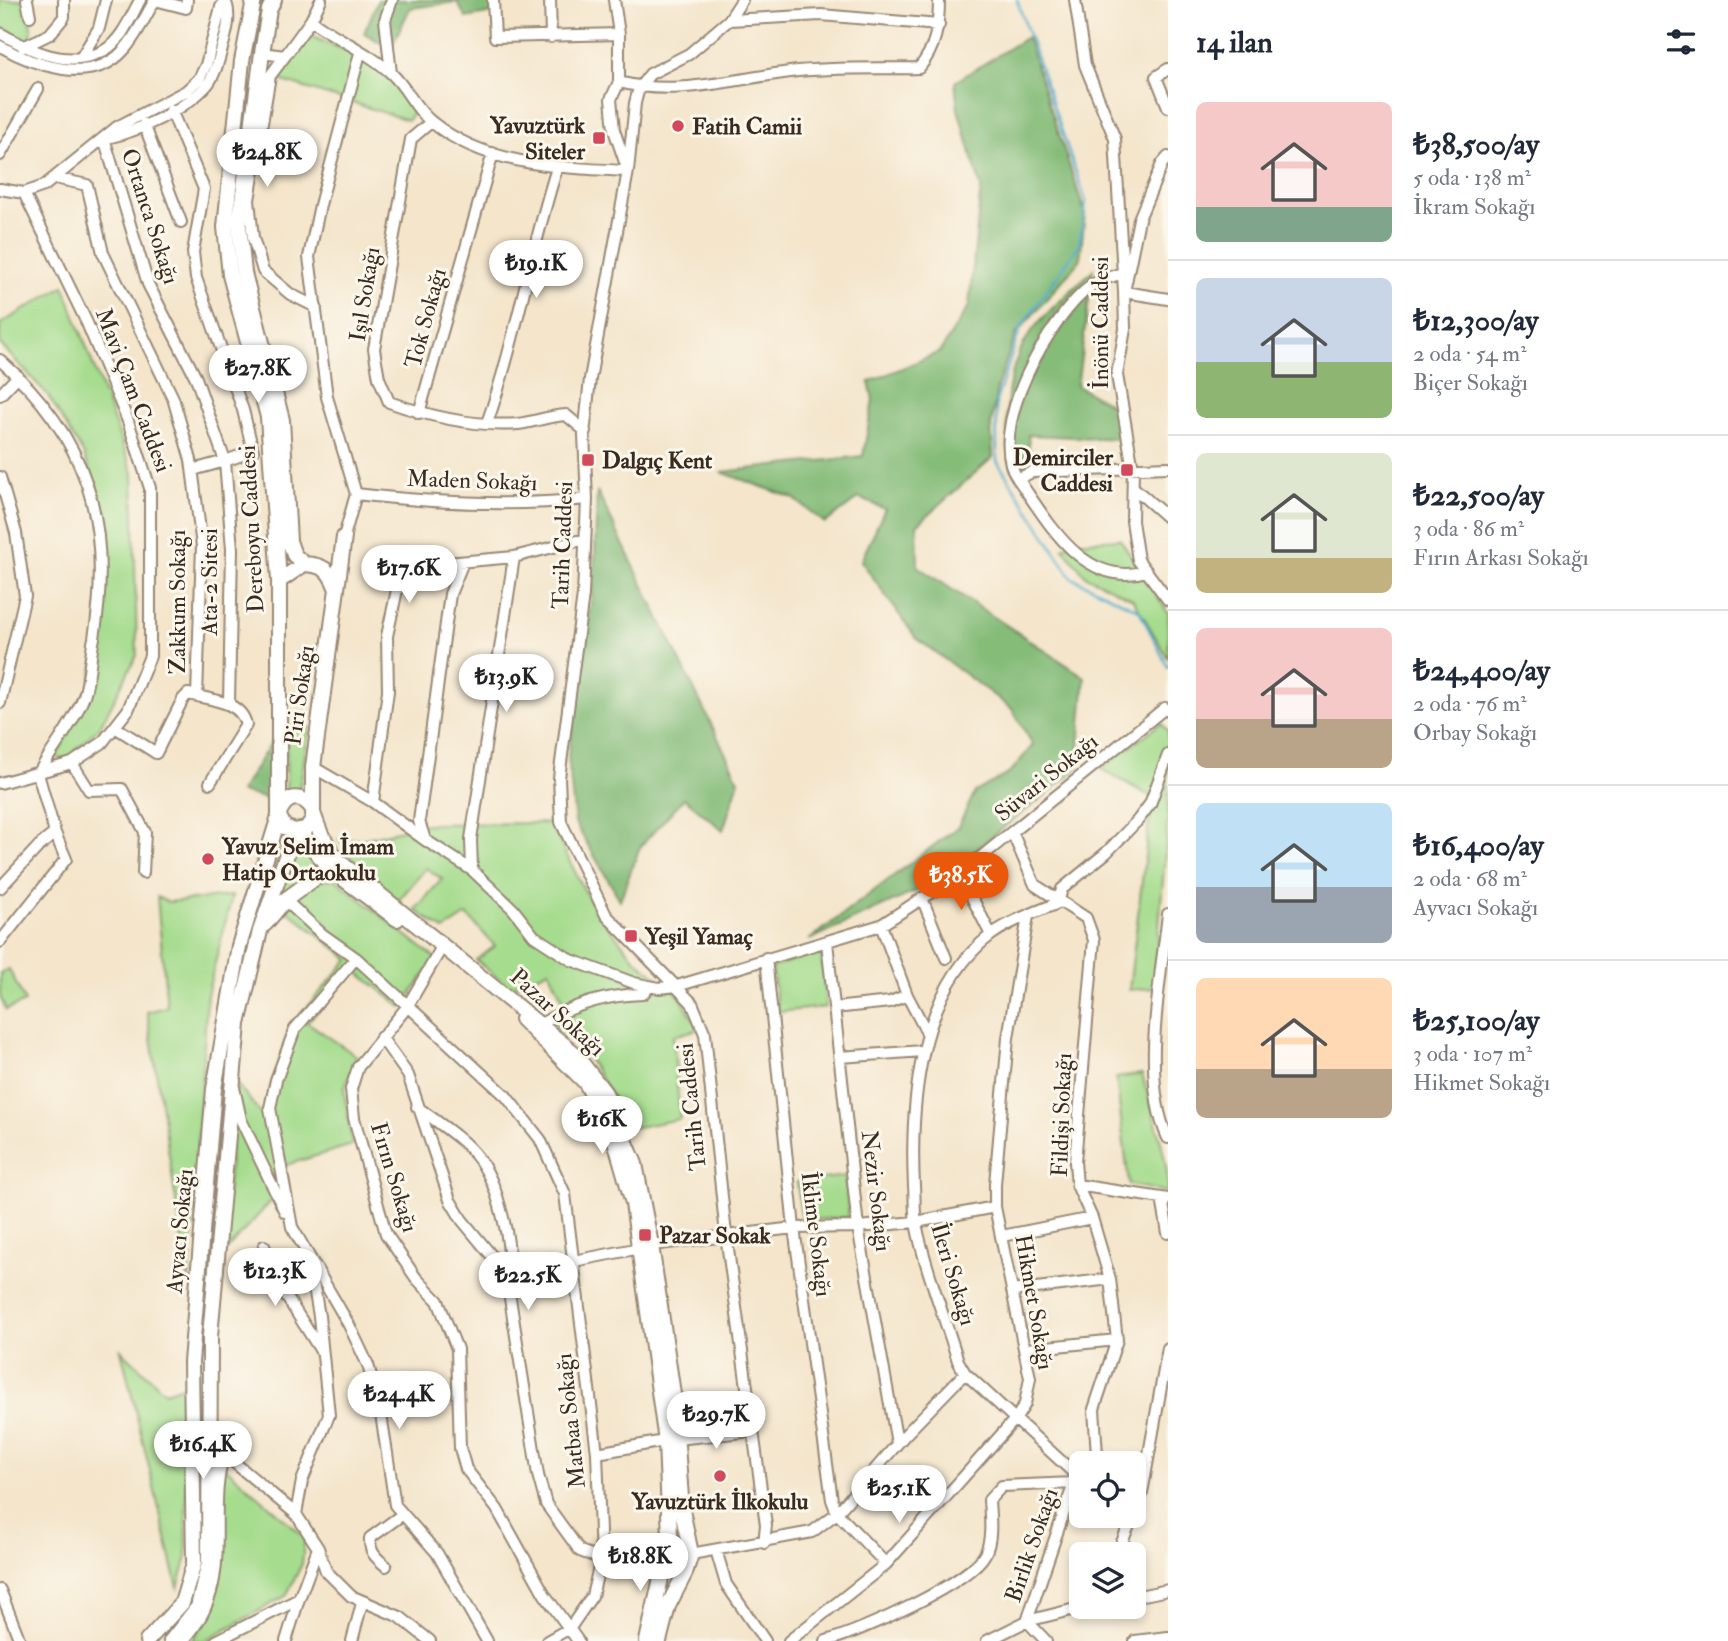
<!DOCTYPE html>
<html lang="tr">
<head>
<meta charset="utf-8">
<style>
	:root { --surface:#fff; --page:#f2f2f3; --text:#1f2937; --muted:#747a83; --line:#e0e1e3; --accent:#ea580c }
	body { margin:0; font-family:"IM FELL Double Pica",serif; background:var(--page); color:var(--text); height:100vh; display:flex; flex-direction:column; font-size:26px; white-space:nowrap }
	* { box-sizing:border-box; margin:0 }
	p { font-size:23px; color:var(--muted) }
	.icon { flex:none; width:38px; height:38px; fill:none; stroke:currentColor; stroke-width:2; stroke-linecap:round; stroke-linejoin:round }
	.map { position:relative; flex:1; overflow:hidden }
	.panel { display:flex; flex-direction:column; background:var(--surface); width:560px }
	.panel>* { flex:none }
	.fabs { position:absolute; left:1069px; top:1451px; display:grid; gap:14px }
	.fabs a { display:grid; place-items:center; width:77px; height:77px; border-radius:10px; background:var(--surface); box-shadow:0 4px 10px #0003; font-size:35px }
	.price { position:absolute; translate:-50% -60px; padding:0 16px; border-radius:24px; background:#fff; color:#222; font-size:23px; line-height:46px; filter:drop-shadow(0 2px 4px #0008) }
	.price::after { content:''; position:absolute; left:50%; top:42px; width:21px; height:16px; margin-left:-10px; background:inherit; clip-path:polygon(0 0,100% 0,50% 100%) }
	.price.active { background:var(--accent); color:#fff }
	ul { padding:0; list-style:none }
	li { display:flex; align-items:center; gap:21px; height:175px; padding:0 28px }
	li+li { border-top:2px solid var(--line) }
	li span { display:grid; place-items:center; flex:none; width:196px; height:140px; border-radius:10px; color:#555 }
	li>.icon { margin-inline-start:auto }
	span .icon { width:84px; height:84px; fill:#fffc; stroke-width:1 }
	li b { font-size:30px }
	h2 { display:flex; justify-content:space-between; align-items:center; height:84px; padding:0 28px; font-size:30px }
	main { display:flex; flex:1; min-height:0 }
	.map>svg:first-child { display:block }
	.green { fill:#a5dc8d; stroke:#708356; stroke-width:2 }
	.forest { fill:#84bc78; stroke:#60734b; stroke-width:2 }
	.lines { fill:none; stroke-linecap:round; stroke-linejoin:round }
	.stream { stroke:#4eabcd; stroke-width:2.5 }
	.minor-casing { stroke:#988874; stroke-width:14 }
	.major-casing { stroke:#988874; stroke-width:18 }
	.minor { stroke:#fff; stroke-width:10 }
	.major { stroke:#fff; stroke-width:14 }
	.poi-dot { fill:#d1495b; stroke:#fbf7ec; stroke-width:2.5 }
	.labels { text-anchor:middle; stroke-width:6; stroke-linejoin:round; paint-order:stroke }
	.poi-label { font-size:23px; font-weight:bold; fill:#3b2a1e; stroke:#fbf7ec; text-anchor:start }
	.street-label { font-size:23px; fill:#3b2a1e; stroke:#fbf7ec }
</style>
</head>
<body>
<main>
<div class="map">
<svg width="1168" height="1641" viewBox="0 0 1168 1641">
	<rect width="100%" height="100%" fill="#fbf7ec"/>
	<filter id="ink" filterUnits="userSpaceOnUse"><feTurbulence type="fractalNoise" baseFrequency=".0143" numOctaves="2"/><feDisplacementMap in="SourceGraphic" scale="14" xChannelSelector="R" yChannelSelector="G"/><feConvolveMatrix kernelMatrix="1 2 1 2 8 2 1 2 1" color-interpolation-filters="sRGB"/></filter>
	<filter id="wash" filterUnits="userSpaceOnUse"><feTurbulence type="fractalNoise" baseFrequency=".00686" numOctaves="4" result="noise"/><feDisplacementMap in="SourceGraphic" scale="28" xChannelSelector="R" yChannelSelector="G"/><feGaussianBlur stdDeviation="1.57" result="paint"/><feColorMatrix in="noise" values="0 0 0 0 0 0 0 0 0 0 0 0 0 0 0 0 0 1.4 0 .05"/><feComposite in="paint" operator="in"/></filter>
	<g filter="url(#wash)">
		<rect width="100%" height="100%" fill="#f4e5cb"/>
		<path class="green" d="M0,0H25L32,31L30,41L0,30Z
			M310,36L374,62L416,106L408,120L276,79Z
			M64,286L133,473L137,655L101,725L65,761L56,757L90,687L107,586L108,536L99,496L84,455L47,394L0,344V324Z
			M1120,539L1168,613V658L1133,599L1086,576L1063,548L1072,542Z
			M1161,723L1168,731V817L1154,988L1129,990L1152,797L1101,769Z
			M287,727H310L298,796L286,795Z
			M550,823L594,909L635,959L680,996L699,1029L673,1036L680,1119L632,1128L587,1057L550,1020L566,1006L549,970L510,988L476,960L495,946L467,915L444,930L415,910L442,879L426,868L398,901L353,860L339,839H363L427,824Z
			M291,852H303L315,867L275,903Z
			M335,879L436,959L402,1007L355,970L307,1022L358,1057L344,1089L352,1145L286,1165L283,1188L222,1255L236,1083L262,1115L290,1027L349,959L283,907L318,881Z
			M232,896L207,995L189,1285L147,1012L167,1007L157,897L168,902Z
			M821,952L826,1007L778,1012L772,967Z
			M9,969L25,1002L6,1010L0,997V973Z
			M1142,1074C1152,1113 1168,1153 1168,1192L1129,1185L1116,1078Z
			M845,1176L849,1217L802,1221L797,1182Z
			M121,1350L165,1392L185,1385L187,1557L178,1588Z
			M225,1467L305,1537L302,1564L286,1596L204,1641H192C228,1585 221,1541 220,1478Z"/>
		<path class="forest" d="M378,0H492L493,13L466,18L457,2L410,8L391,48L364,33Z
			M1027,37L1085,213L1080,260L1016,334L997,387L991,426L993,457L917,525L918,567L1085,677L1077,770L932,884L809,940L958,827L975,792L1010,773L1033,745L1012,709L916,638L861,561L885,509L859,498L825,523L793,498L721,472L863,456L873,400L869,382L940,352L969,306L981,187L958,109L955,82Z
			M1093,270L1077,386L1115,407L1120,439L1028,435L1031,468L1012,470C1004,423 1002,371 1032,331C1049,308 1074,289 1093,270Z
			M597,491L739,781L723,830L684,798L640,847L620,900L575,823L568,756L594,583Z
			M273,740L272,800L240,792Z"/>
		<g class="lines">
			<path class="stream" d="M1017,0L1086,202L1079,245L1021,327L996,401L997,461L1072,578L1139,610L1168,667"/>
		</g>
	</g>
	<g filter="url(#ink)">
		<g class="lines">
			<defs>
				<path id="minor" d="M27,0L30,16
					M155,0L186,8L187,0
					M493,0L495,37L619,34
					M550,0L551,37
					M614,0L619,34V82L611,99L614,130L627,168
					M742,0L729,20L689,54L650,74L639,88L635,103L628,171L590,379L584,435L587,499L583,595L559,778L561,822L606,915L692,1003L705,1034L726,1235L766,1525L764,1543
					M1075,0L1085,65L1115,139L1124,292L1125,329L1117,375L1133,469L1132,521L1138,560L1168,600
					M311,20C336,39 369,52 392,74C407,88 416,111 433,123C486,166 563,168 628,171
					M729,20L821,15L939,25
					M0,33C31,51 69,70 105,50C121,41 132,15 140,0
					M0,46C33,65 91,86 123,51C136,37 145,17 155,0
					M23,47L50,34L64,17V0
					M262,53L285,56L311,20L321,0
					M82,56L99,28L106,0
					M285,56L270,76L249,200L253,238L263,271L290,294L316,307
					M1168,69L1156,77L1168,107
					M391,73L385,20L392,0
					M619,82C675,97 733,79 790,72C832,67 876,69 919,68C936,48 939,25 939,0
					M171,110L204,189L193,252L196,278L243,410L253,451L225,461L232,549L229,703
					M431,122L411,139L374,349L379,378L389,402C428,416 476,427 518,424C534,422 549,416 566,415L585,431
					M144,124L181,222
					M104,138L148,284L196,378L225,461L193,470
					M107,138C139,131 185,110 207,85C216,74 219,58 223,45C227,31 231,16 226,2
					M0,155L38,89
					M1168,157L1162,164L1139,219L1124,292L1168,299
					M55,178L87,185L103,253L173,398L191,460L202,546L197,696L188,694L183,699L156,753L115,727
					M0,189L24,193L44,186L117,127L186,91L199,79L206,65L221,7L226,0
					M0,360C88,437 113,524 94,638C90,656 90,678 84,696C74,723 52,749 38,774L55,833L66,859L0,942
					M0,395L18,376
					M419,413L493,153
					M487,423C516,341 530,252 557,168
					M0,477L16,533L25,596L0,703
					M1018,479C984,431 1050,316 1092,285C1101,279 1112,277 1122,273
					M1135,489L1168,518
					M356,494C433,503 510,507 587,499
					M344,537L356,494L327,397L309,257L320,205L360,53
					M463,562L450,594L419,821L425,840L472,870L513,909L534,936L571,960L634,983L659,988L677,986L881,925L960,874L1165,708L1168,711
					M371,567H402
					M1147,571C1084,589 1049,523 1018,479L1032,472L1168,467
					M197,696C215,700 242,703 246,725L210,783
					M72,763L89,790L122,789L145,832L143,873
					M313,767L373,802L425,840
					M0,783L72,763L102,743L128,710L150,656V488L128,421L87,323L24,193
					M373,802L388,691L387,636L402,567L514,557L585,539
					M1012,832L1035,885L1086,918L1094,940L1075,1162L1077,1185L1092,1218L1110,1279L1117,1340L1094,1409L1097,1455L1093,1463
					M472,870L471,839L514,557
					M960,874L991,935
					M0,888L39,846L55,833
					M922,898L946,958
					M285,900L322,934L356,958L506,1096L540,1139L565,1194L597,1453L601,1559L592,1596L570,1628L547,1641
					M1058,903L1062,889L1106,853L1138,820L1150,804L1168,755
					M1168,914C1161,977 1140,1081 1168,1138
					M881,925L907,995L927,1033
					M827,942L858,1227L897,1443
					M439,952L407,1007L358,1067L351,1089L354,1118L386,1234L416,1278L438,1301L457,1349L460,1448L466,1469L497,1509L545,1595L578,1641
					M356,958L295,1029L276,1080L270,1108L292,1227L349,1325L368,1365L380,1408L395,1505L437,1553L487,1641
					M766,958L794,1228L832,1500L837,1513L886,1564
					M834,1008L890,1002L907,995
					M541,1024C572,1005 607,995 643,994L649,987
					M381,1037L408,1075L450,1200L462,1220L506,1273
					M840,1057L923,1051
					M235,1092L241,1120L285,1212
					M417,1107C475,1149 490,1157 506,1231C508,1243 512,1262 506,1273L538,1475L546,1504L580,1551L601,1559
					M1077,1185L1168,1199
					M1162,1198L1168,1233
					M1002,1236L1092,1218
					M651,1245L794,1228L858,1227L916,1222L995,1207
					M264,1246L286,1296L321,1351
					M305,1259L312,1276L319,1316L329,1415L302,1481L296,1514L318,1548L326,1571L351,1596L400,1617L430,1641
					M509,1267L574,1261L640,1248
					M1012,1291L1110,1279
					M1026,1349L1117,1340
					M597,1453L676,1439L753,1431
					M1134,1513L1142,1493L1168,1348
					M716,1550L726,1584L765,1641
					M668,1554H691L812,1532L837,1513L905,1435L965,1373
					M1117,1554L1133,1516
					M386,1566C376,1558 369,1552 370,1538L403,1514
					M0,1590L20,1641
					M1134,1597L1168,1590
					M183,1641C238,1582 204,1520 224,1454L296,1514
					M216,1641L299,1599L318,1548
					M286,1641L299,1599
					M352,1641L362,1603
					M789,1641L886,1564L1017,1417L1025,1404L1030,1378L995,1207V1184L1008,1038L1028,916
					M826,1641C860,1632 970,1583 985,1554C993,1539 990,1517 989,1500L1002,1486L1074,1483L1082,1480
					M987,1641L1027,1621L1087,1606
					M1046,1641L1027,1621L1074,1483V1473L965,1373L958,1361C945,1318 924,1266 916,1223C914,1211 915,1198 914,1186C910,1104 919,989 991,935C1010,921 1036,912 1058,903
					M1135,1641L1168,1637"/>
				<path id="major" d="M254,0L242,61L225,227L230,275L268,417L279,581V816L284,827L295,831L306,829L313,819V767L344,537
					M274,0L269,10L262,53L239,225L244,273L282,420L289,541L294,555L304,564
					M279,581L304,564C323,565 329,569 336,587
					M280,811C287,795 302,794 312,808
					M313,813L320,832L336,859L574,1053L605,1093L635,1164L651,1245L673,1394L682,1510L691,1554L685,1573L668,1606L659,1641
					M300,831L329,868L397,919
					M265,924L285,900L329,868
					M522,1019L586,1083L614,1137L633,1203L666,1442L670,1537L647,1641
					M147,1641L182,1603L194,1563L191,1362L214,1089L239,946L279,816
					M171,1641L198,1607L209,1563L210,1336L238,1024L260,931L295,831"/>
			</defs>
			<use href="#minor" class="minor-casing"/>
			<use href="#major" class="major-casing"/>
			<use href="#minor" class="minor"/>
			<use href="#major" class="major"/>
		</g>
	</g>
	<g class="poi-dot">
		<circle cx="678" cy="126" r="7"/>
		<rect x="592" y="131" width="14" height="14" rx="3.5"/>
		<rect x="581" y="453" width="14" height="14" rx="3.5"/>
		<rect x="1120" y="463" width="14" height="14" rx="3.5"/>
		<circle cx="208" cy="859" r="7"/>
		<rect x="624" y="929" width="14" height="14" rx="3.5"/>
		<rect x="638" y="1228" width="14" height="14" rx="3.5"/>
		<circle cx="720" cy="1476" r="7"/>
	</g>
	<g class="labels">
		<g class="poi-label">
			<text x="585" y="133" text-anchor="end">Yavuztürk<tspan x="585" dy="26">Siteler</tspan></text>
			<text x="692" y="134">Fatih Camii</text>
			<text x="1113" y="465" text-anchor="end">Demirciler<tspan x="1113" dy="26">Caddesi</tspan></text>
			<text x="602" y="468">Dalgıç Kent</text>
			<text x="222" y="854">Yavuz Selim İmam<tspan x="222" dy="26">Hatip Ortaokulu</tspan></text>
			<text x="645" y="944">Yeşil Yamaç</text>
			<text x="659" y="1243">Pazar Sokak</text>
			<text x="720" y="1509" text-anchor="middle">Yavuztürk İlkokulu</text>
		</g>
		<g class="street-label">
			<text transform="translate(151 216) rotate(72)" y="8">Ortanca Sokağı</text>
			<text transform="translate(364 294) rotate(-81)" y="8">Işıl Sokağı</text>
			<text transform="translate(425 318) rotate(-75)" y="8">Tok Sokağı</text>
			<text transform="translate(1100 323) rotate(-90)" y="8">İnönü Caddesi</text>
			<text transform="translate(134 390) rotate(69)" y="8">Mavi Çam Caddesi</text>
			<text transform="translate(472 480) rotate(2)" y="8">Maden Sokağı</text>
			<text transform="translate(251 529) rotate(-93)" y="8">Dereboyu Caddesi</text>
			<text transform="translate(562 545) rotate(-88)" y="8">Tarih Caddesi</text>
			<text transform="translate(209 582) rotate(-90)" y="8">Ata-2 Sitesi</text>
			<text transform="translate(177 602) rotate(-90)" y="8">Zakkum Sokağı</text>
			<text transform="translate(299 695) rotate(-82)" y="8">Piri Sokağı</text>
			<text transform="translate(1046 777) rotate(-39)" y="8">Süvari Sokağı</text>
			<text transform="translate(558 1012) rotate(42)" y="8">Pazar Sokağı</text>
			<text transform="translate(691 1107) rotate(-96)" y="8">Tarih Caddesi</text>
			<text transform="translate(1061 1115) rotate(-88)" y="8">Fildişi Sokağı</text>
			<text transform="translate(395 1177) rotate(73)" y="8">Fırın Sokağı</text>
			<text transform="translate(877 1191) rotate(83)" y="8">Nezir Sokağı</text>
			<text transform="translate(179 1231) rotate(-85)" y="8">Ayvacı Sokağı</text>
			<text transform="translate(817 1234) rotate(83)" y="8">İklime Sokağı</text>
			<text transform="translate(954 1274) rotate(73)" y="8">İleri Sokağı</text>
			<text transform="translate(1035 1302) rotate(80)" y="8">Hikmet Sokağı</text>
			<text transform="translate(570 1421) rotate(-96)" y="8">Matbaa Sokağı</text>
			<text transform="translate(1031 1545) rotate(-71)" y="8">Birlik Sokağı</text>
		</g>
	</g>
</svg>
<div class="fabs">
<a><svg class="icon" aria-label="locate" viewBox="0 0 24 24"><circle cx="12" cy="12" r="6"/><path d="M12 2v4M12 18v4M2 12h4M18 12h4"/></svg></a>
<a><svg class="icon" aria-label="layers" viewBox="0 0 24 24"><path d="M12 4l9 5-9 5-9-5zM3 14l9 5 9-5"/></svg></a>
</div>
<b class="price" style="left:267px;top:189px">₺24.8K</b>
<b class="price" style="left:536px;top:300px">₺19.1K</b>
<b class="price" style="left:258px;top:405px">₺27.8K</b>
<b class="price" style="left:409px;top:605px">₺17.6K</b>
<b class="price" style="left:506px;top:714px">₺13.9K</b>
<b class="price active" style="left:961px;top:912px">₺38.5K</b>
<b class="price" style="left:602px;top:1156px">₺16K</b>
<b class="price" style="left:275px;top:1308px">₺12.3K</b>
<b class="price" style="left:528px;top:1312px">₺22.5K</b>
<b class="price" style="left:399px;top:1431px">₺24.4K</b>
<b class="price" style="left:716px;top:1451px">₺29.7K</b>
<b class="price" style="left:203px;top:1481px">₺16.4K</b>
<b class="price" style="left:899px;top:1525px">₺25.1K</b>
<b class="price" style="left:640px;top:1593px">₺18.8K</b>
</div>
<section class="panel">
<h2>14 ilan<svg class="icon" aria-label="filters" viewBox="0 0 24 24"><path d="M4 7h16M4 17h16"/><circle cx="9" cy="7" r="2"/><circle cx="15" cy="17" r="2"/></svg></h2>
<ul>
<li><span style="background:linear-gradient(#f6c9c9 75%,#7fa58c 0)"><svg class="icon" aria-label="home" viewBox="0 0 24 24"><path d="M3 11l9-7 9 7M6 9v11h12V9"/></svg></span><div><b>₺38,500/ay</b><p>5 oda · 138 m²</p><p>İkram Sokağı</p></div></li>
<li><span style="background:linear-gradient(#c9d6e8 60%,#8fb573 0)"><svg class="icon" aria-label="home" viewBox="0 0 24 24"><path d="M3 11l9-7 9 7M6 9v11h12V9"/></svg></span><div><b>₺12,300/ay</b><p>2 oda · 54 m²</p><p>Biçer Sokağı</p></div></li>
<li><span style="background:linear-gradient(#dfe7d0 75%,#c2b280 0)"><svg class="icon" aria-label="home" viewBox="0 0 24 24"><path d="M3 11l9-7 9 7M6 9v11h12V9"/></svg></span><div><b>₺22,500/ay</b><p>3 oda · 86 m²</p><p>Fırın Arkası Sokağı</p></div></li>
<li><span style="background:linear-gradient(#f6c9c9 65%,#b9a48a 0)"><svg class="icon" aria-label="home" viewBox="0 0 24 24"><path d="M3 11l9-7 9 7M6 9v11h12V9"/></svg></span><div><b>₺24,400/ay</b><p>2 oda · 76 m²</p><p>Orbay Sokağı</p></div></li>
<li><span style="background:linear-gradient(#bfe0f5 60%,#9aa5b1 0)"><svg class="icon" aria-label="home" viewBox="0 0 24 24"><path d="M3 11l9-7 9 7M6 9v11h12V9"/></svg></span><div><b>₺16,400/ay</b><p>2 oda · 68 m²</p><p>Ayvacı Sokağı</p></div></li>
<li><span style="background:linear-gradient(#ffd9b3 65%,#b9a48a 0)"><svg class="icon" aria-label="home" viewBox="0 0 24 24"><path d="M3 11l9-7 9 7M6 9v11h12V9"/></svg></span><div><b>₺25,100/ay</b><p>3 oda · 107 m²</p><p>Hikmet Sokağı</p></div></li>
</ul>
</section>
</main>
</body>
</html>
